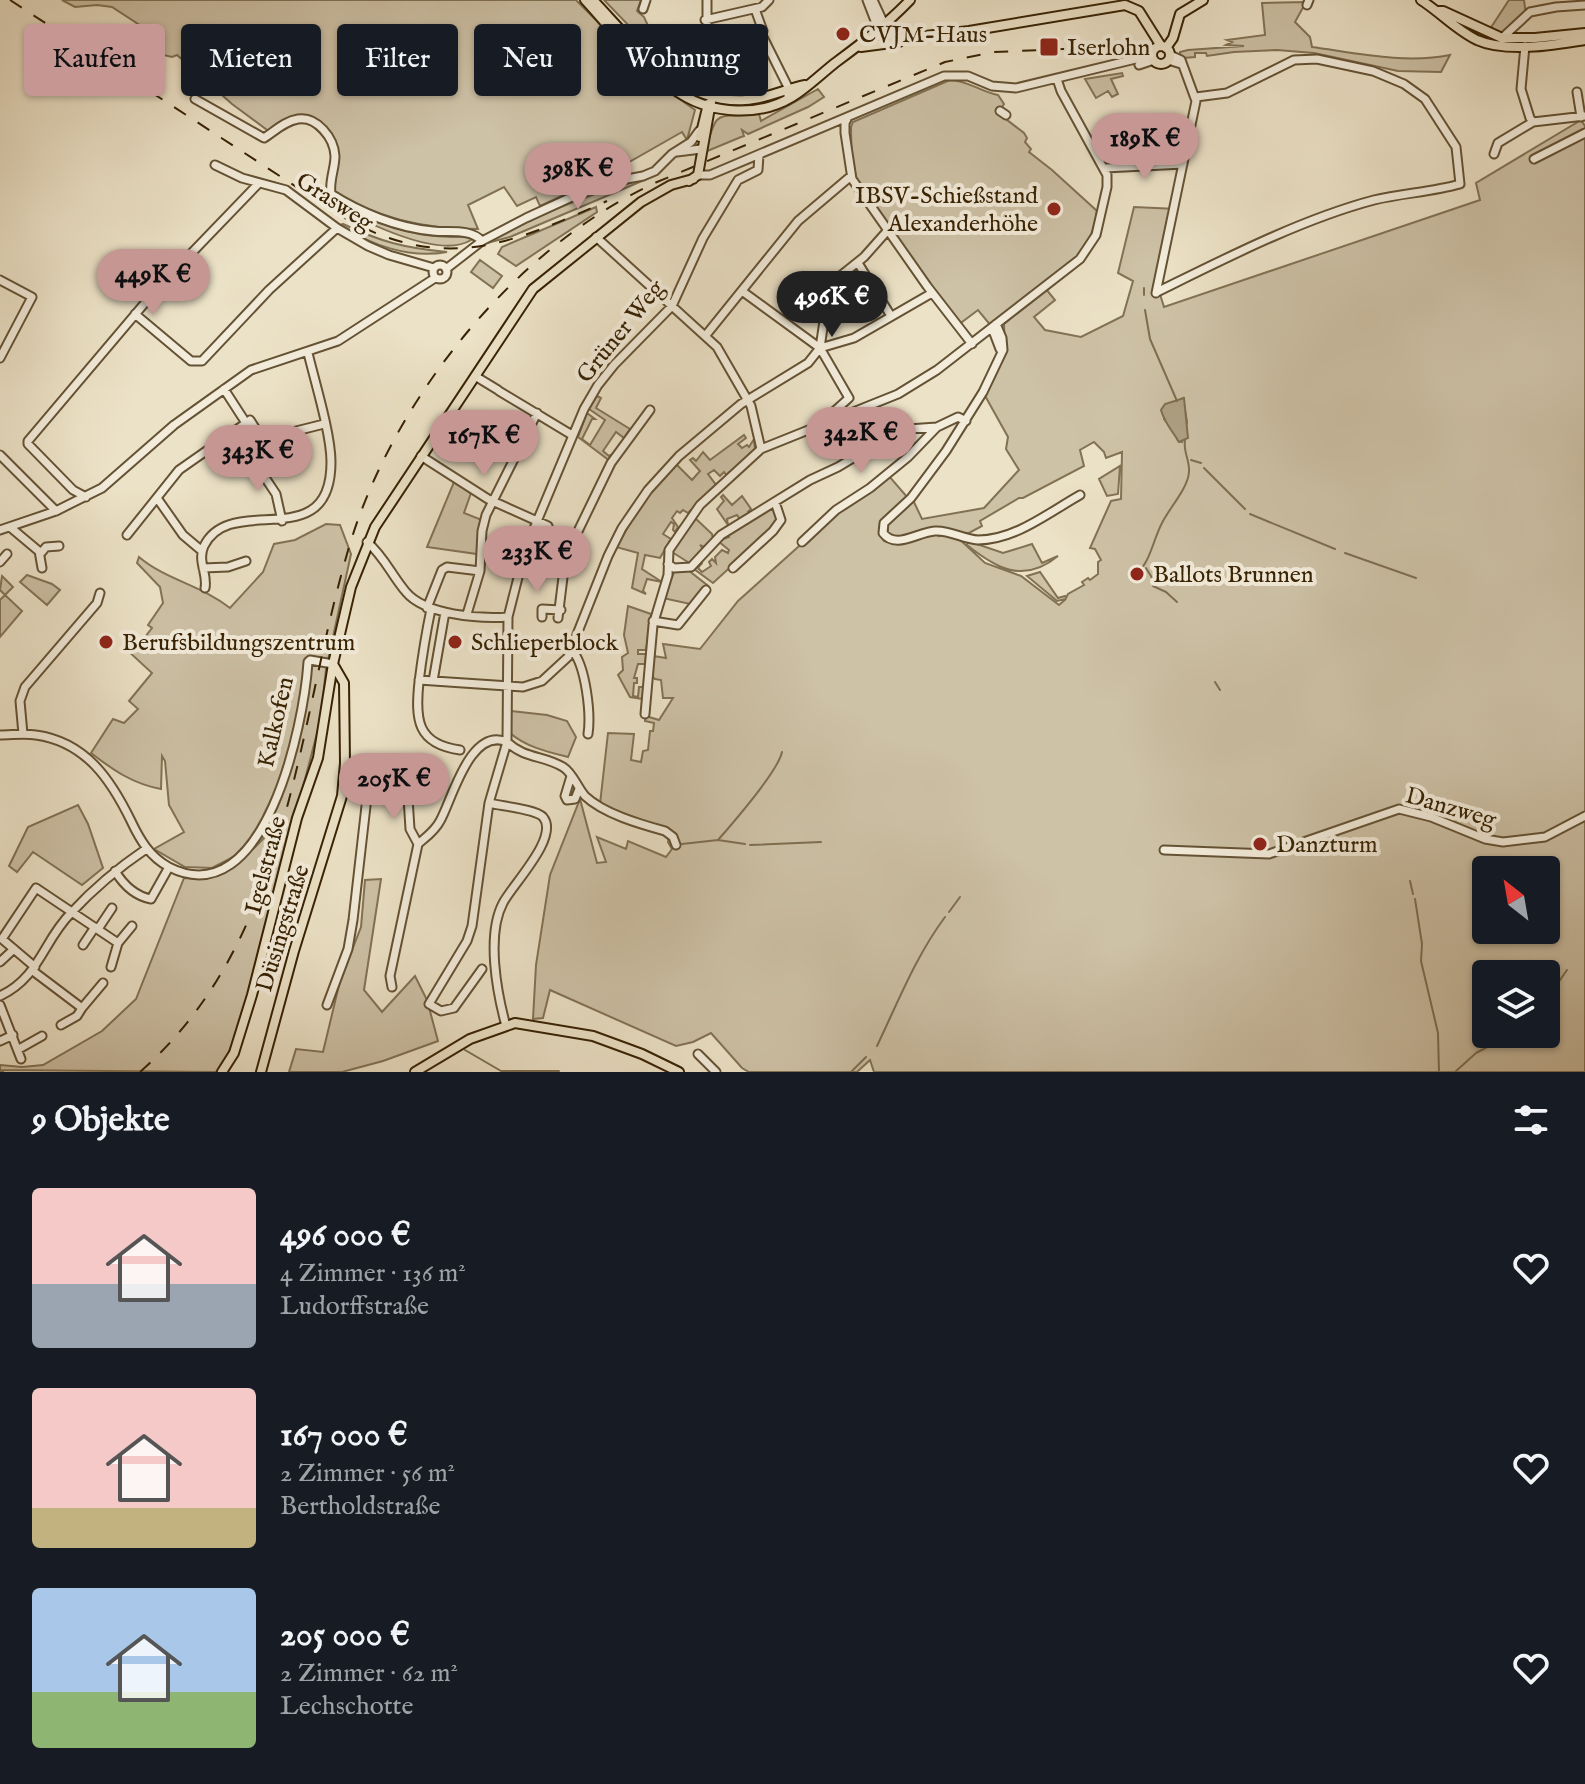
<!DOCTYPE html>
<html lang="de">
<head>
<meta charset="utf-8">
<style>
	:root { --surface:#171b24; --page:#20242c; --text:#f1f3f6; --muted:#9ea1a6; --accent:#c59692 }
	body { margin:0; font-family:"IM FELL English",serif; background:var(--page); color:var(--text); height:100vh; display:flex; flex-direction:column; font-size:30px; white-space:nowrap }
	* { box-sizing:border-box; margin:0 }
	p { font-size:26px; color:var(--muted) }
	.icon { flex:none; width:44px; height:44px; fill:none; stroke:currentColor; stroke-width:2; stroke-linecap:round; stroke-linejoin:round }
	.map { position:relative; height:1072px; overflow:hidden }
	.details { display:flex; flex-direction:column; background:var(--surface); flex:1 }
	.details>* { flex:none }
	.hud { position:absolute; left:24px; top:24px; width:800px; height:72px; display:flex; gap:16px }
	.needle { width:52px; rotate:329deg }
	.controls { position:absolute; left:1472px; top:856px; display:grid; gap:16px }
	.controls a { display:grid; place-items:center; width:88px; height:88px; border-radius:8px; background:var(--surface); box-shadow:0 2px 6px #0004; font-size:40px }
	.price { position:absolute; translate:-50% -68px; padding:0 18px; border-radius:28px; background:var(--accent); color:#111; font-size:26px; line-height:52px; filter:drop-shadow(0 2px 4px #0008) }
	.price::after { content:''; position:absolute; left:50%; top:48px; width:24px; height:18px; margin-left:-12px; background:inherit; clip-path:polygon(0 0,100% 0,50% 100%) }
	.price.selected { background:#222; color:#fff }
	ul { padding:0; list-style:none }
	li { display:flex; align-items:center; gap:24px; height:200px; padding:0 32px }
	li span { display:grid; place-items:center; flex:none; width:224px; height:160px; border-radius:8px; color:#555 }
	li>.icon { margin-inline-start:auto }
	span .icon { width:96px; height:96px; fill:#fffc; stroke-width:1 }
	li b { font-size:34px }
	h2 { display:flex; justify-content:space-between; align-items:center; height:96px; padding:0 32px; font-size:34px }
	.tag { padding:0 28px; border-radius:8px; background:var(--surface); box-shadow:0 2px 6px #0004; font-size:28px; line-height:72px }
	.tag.selected { background:var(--accent); color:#111 }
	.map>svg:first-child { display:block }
	.green { fill:#cdc1a6; stroke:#827254; stroke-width:2; fill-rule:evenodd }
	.water { fill:#aea184; stroke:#7e6e50; stroke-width:2 }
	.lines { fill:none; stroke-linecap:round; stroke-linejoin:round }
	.stream { stroke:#7e6e50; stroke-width:2 }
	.minor-casing { stroke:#645234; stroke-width:11 }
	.major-casing { stroke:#372203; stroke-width:12 }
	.minor { stroke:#f3ecdb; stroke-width:7 }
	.major { stroke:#ece2c7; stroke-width:8 }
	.rail { stroke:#372203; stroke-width:2; stroke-dasharray:14 14; stroke-linecap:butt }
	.poi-dot { fill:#8f2418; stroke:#f3ecdb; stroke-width:3 }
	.labels { text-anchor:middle; stroke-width:8; stroke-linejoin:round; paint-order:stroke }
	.poi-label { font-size:24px; fill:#372203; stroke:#f3ecdb; text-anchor:start }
	.street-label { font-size:24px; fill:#372203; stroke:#f3ecdb }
</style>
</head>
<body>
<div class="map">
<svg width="1585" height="1072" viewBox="0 0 1585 1072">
	<rect width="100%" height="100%" fill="#ece2c7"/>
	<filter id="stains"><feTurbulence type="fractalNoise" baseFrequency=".0025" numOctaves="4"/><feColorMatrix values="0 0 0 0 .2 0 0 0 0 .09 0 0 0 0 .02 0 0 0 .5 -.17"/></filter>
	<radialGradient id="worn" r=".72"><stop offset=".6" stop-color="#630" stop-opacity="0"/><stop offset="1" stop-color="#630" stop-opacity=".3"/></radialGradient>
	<path class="green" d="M62,0H576L661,86L695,110L687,140L682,132L601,178L540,206L536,197L517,206L504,187L468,205L478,229C426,229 377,219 334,191C333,153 337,146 307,121L288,124L265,140L267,130L232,104L177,55L172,57L155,53L144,28L112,7L97,5L75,7Z
		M604,0H641L637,11L644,17L666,64Z
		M1509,0H1524L1526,15L1503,37L1488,32Z
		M1306,2L1295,22L1310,37L1312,47C1356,53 1406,64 1450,55L1441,72L1398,71L1314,53L1277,50L1234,52L1207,56L1206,53H1195V57L1183,58L1180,55V52L1188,50L1244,46L1226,45L1232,42L1227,40L1265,35L1262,3Z
		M676,58L680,66L686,63C691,72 697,77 707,75L705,70L715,64L712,73L718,84L716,93L696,84L668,63Z
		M1122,73L1123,76L1111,79L1118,94L1112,97L1108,91L1096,98L1085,79Z
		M950,80C967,80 981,92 998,95L1004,104L998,113L1024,133L1027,138L1025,142L1031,149L1029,152L1052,170L1097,211C1094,230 1090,241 1078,255L1079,259L992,327L978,310L958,325L852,176L851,127L853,122Z
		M818,89L824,97L808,107L748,134L742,130L744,136L741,137L705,152C718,105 716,119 759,114L761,121Z
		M1581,120L1585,126V1072H874L870,1060L857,1072H749L742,1068L711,1033L693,1042L676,1046L550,990L543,1018L533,1019L536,965L550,875L580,799L597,863L606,862L597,837L626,849L628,841L666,857L672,849L668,842L670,831L600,804L608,733L634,734L631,760L641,762L643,751L648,750L650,731H653L654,723L645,721L646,716L659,720L673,698H663L661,680L655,679L651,675L653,656L666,658L663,644L700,649L738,601L838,511L889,476L908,498C895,513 871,518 884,541C901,547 921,537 939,534V536L945,534L957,537L985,563L1021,576L1059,605L1066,599L1057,601L1027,576L1040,572L1058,598L1065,596L1066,598L1068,594L1084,585L1082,582L1088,578L1090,580L1098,574V562L1101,560L1095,549L1090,548L1111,501L1121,499L1122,452L1106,458L1104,452L1094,442L1080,450L1084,466L1023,498H1019L980,521L982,526L969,533L920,531L896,539L888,534L887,525L913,500L922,519L984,508L1019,470L1006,449L1008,437L984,394L1005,350L1004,324L1046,289L1055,300L1034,317L1045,330L1081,337L1123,316L1133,281L1118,273L1134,207L1177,209L1159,291L1164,307L1480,200L1476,183ZM1183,398L1187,422L1182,442L1178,441L1174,430L1164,419V408ZM1486,870H1546V930H1486ZM1486,974H1546V1034H1486Z
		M656,175L510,237L487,243C540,212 598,191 656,175Z
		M322,194C368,221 417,242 471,236V240C436,262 349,214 317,196Z
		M596,207L597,212L516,266L498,254L502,247Z
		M343,224C381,242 405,248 447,252C408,259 372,245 339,225Z
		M480,260L502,276L493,288L471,272Z
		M597,396L601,398L596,408L630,429L624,438L616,432L603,451L609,456L615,453L610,461L578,437L587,413L595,419H592L582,439L590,445L605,420L589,409Z
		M744,435L746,438L738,444L742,448L747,445L749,447L754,439L755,450L727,476L724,472L720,476L714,470L708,474L716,485L688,513L683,510L680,513L677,511L672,518L678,527L675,532L673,530L674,524L671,522L663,534L671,539L660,558L645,555L642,569L662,582L647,579L643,591L646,594L632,588L638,553L616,547L645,499L676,464L692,480L700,471L690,460L693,458L696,461L703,452L710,460Z
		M1120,466L1118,494L1107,496L1099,479Z
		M454,482L471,493L464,513L482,520L478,535L477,554L427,547Z
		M723,495L732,505L742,496L751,509L748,512L750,515L741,521L737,515L727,519L728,525L717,509L724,501L721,497Z
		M769,509L775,510L778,520L771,530L713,583L694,569L700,561L702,563L698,568L702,572L711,566L709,562L712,559L716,563L715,557L722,550L728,553L729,550L718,541L729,537L728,534Z
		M694,517L712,534L713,539L704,547L700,545L703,549L691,564L672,552Z
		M326,524L340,525L351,554L326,669L321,718L242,1020L223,1066L215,1072L2,1070L3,1072H0V1065L22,1067L43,1065L102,1031L136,999L184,878C220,882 241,862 264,838L257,833L241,853L212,868L185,867L154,849L184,832L169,805L165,761L162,756L161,789C133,784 113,770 91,753L113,719L124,723L138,709L129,701L152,673L127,650L136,639L141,642L152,628L148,625L163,603L160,587L137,563L139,557C166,580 201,585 230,608L263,572L274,544L295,540Z
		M968,541L1003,553L1032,544L1042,563L1058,556C1024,584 997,569 967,545Z
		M675,570H688L707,585L690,604L663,598Z
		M27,575L52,584L60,590L47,605L20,582Z
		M2,576L13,587L5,595L22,611L0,637V600L5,595L0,590Z
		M628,606L651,614L646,650H638V654H646L645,664H638L634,678H637V683H634L633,696L638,697L639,687H643V699L630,697L618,675L623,670L622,657L628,653L624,635Z
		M511,711L547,715L567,721L576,737L568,757C548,752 526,747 510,733Z
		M78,805L88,824L103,868L82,885L33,852L17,872L9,866L28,827Z
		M381,879L364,990L382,1012L415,976L427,1000L438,1041L383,1061L342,1072H289L296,1049L323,1052L340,981L361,927L365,880Z"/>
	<path class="water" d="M1184,398L1188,438L1179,442C1173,432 1164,422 1161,410L1165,404Z"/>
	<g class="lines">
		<path class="stream" d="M1144,295V288
			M1145,310L1150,339L1177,401
			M1191,460L1201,463
			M1204,468L1245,509
			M1250,514L1335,549
			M1345,553L1416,578
			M1146,568L1154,581
			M1137,574C1151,560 1153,540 1162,523C1170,507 1188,488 1189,472C1190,461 1183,451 1185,441
			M1153,586L1166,592L1177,602
			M1215,682L1220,690
			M718,840L745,844
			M682,844L718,840C732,824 778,771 782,752
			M750,845L821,842
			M1410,881L1413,894
			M1415,899L1422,944L1421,961L1438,1033L1439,1072
			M949,912L960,897
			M1546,1000L1567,970
			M877,1046C898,1002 916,956 945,917
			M465,1050L501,1071H559
			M851,1072L866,1057
			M1455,1072L1476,1053L1512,1034"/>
		<defs>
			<path id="minor" d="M707,0V33L723,72
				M867,0L879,31
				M873,0L885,26
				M1307,5L1309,0
				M643,9L646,0
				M755,9L763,31L762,35L788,87V95
				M705,20L762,7L769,0
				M1502,38L1530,12L1556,7L1585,5
				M1525,46L1521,89L1530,118L1533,122L1585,116
				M1168,60L1181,64
				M1139,65L1154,60
				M1577,92L1581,117
				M195,99L264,138C275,131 285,121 298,119C317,116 334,138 335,156C335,169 329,180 331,194C361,213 398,228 433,231C449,233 470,228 482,241
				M1000,111L1006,115
				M847,119L845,123V133L852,179L927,286L972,344
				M677,152L701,149
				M1494,154L1498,143L1533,122
				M1534,159L1585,133
				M215,165L242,178L286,190L337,228L368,246L389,255L434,268
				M1105,168L1183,164
				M698,175H710L944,76H968L992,86L1016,88L1152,55
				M596,237L717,347L751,406L761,449
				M858,263L891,316
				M433 272a7 7 0 1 1 14 0a7 7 0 1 1-14 0Z
				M446,269L482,241L526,218L600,184L643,176L655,171L672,154L691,142L699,131
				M0,280L32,297L0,358
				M742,291L820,348L849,398L829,416V423
				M1157,292C1224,259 1302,219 1374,200C1403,193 1432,192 1460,184L1456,147L1425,99L1404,84L1373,71L1317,59L1294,60L1227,93L1196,97
				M1156,293L1196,101L1181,60L1170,55
				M135,314L191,361H202L269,290L337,228
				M996,324L1002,338L1003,350L983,392L946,451L911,498L884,523L883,533C896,550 917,532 935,531C950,530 963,539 978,540C1015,540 1048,513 1080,495
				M992,328L1000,349
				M706,335L798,221L851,176
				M820,348L825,314L819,293L864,257L888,230
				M475,376L498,390
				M224,389L246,423L250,420L268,448
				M499,391L572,435
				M234,431L276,494L282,521
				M0,455L56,511
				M421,456L488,499L548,526L557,556L565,558L564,569L556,567L557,556
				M253,458L292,432L324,424
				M86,497L73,490L28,444V441L155,291L259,183
				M157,498L183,535L202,551
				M10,527L41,553L46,547L59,546
				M0,530L56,511L102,488L174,425L251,370L338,341L435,278
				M127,535L179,470L246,423
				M367,542C384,556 392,576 406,592C425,615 480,619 508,617
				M802,542L836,510L870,488L908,457L937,427L958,417L966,421
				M39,551L42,568
				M565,558L611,463L650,410
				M0,562L7,554
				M668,564L674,568L691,567L721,535L810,480L838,467L893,434L908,429L937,427
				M203,568L228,567L246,561
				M733,568L773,531L781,520L775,502
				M205,588C208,574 197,561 204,546C231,491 331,557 331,462C331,434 315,382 308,353
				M427,608L442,570L447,567L480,571
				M431,609C426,633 422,658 419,682C415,720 417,744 460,750
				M467,614L480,571L482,531L486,515L537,413
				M542,617V609L561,610
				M558,618L564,569
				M653,621L678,625L706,590
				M572,650C586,666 591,714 588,734
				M419,680L523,687L542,681L568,657L608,556L622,528L648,490L679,456L741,404L808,363L820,348L854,338L932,293
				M433,681L445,612
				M645,714L653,625L668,575L669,550L700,505L761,449L898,394L937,370L1080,259L1096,235L1107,187V175L1061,91L1057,79
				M23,734L20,701L25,687L97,603L100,593
				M0,735C12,735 24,733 36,735C86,742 111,780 131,821C140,840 150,857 169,867C265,916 304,724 308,662L310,660L333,664
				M507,742C525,759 543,755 563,767C573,773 577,787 585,796C604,814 640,824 665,831L673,837L676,845
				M571,776L565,796L567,800L575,799L579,789
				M489,803C500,806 535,809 543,817C560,837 512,885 503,903C486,935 497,993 506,1026
				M418,844C426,837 435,831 440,821C452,800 470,726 507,742
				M1164,850L1269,854L1399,809L1431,817L1485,839L1503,842L1545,837L1585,816
				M115,871C123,884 135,896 151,899L169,867
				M98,929L112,908
				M118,943L132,926
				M83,945L95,927
				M0,962L14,949
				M35,967L2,939L36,888L118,943L111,967
				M482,969L454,1008L441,1011L429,1004L467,941L472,926L489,803L507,742L508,617L525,550L584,409L598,385L614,365L672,306L703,238L738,180L758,170L759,155
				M33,971L82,1008L103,983
				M392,987L390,976L418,844L410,829L408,798L406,794L401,793L398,786L406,770
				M0,996C40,977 43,941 71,913C94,888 118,868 146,849
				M0,1005L21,1059
				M327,1005L348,949L353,920L366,806L367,774L359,764L345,763
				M61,1025L77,1016L82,1008
				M0,1041L13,1035
				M19,1049L42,1036
				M698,1054L716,1072"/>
			<path id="major" d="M585,0C614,31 643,73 681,94C713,114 759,117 792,97C807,88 821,74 835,63C862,43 887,24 910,0
				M593,0C634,43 679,104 745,100C767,99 785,89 805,85
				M1421,0C1440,12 1456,30 1477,40C1506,53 1554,45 1585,40
				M1439,11H1443L1502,38H1535L1585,33
				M885,26L893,37L899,39L969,31L1125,5L1139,11L1161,46
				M1152 55a9 9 0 1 1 18 0a9 9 0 1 1-18 0Z
				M861,47L899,42
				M1166,48L1173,38L1180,14L1203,0
				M700,137L708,104
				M689,181L698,175L711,102
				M222,1072L234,1053L252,995L297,818L318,758L333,664L351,587L375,527L533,289L641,202L671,185L693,179
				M261,1072L294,951L342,796L345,763L344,683L333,664
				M415,1072L470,1039L515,1023L593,1036L642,1054L679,1072"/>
		</defs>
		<use href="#minor" class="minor-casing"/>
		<use href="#major" class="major-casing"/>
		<use href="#minor" class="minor"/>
		<use href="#major" class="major"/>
		<path class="rail" d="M10,0L341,216C443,274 509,245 607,201
			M140,1072C292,938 295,730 349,547C393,399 515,247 657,182L945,62L994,52L1088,48"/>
	</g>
	<g class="poi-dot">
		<circle cx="843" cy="34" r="8"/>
		<rect x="1039" y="37" width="20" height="20" rx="4"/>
		<circle cx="1054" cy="209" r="8"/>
		<circle cx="1137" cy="574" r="8"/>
		<circle cx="106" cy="642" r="8"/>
		<circle cx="455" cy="642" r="8"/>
		<circle cx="1260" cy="844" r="8"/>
	</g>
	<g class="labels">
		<g class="poi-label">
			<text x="859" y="42">CVJM-Haus</text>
			<text x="1067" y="55">Iserlohn</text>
			<text x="1038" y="203" text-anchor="end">IBSV-Schießstand<tspan x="1038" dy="28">Alexanderhöhe</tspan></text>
			<text x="1153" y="582">Ballots Brunnen</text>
			<text x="122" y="650">Berufsbildungszentrum</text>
			<text x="471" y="650">Schlieperblock</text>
			<text x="1276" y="852">Danzturm</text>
		</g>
		<g class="street-label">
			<text transform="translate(335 201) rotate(33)" y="8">Grasweg</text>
			<text transform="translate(620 331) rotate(-51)" y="8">Grüner Weg</text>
			<text transform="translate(275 722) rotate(-77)" y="8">Kalkofen</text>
			<text transform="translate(1451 807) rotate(16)" y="8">Danzweg</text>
			<text transform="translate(265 865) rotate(-75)" y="8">Igelstraße</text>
			<text transform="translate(282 928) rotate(-73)" y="8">Düsingstraße</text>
		</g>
	</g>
	<rect width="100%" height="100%" filter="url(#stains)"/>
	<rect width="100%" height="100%" fill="url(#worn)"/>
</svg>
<div class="controls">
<a><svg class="needle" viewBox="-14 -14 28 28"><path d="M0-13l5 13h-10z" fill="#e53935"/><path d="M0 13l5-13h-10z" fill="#9ea1a6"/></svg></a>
<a><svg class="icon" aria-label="layers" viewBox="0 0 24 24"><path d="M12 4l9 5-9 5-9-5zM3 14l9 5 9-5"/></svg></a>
</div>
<b class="price" style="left:1145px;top:181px">189K €</b>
<b class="price" style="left:578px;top:211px">398K €</b>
<b class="price" style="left:153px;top:317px">449K €</b>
<b class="price selected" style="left:832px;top:339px">496K €</b>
<b class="price" style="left:861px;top:475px">342K €</b>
<b class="price" style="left:484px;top:478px">167K €</b>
<b class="price" style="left:258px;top:493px">343K €</b>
<b class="price" style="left:537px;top:594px">233K €</b>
<b class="price" style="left:394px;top:821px">205K €</b>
<div class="hud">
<a class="tag selected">Kaufen</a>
<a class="tag">Mieten</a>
<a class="tag">Filter</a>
<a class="tag">Neu</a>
<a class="tag">Wohnung</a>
</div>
</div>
<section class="details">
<h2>9 Objekte<svg class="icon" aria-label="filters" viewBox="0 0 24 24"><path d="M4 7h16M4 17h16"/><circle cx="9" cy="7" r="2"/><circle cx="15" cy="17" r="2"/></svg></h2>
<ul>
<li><span style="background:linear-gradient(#f6c9c9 60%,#9aa5b1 0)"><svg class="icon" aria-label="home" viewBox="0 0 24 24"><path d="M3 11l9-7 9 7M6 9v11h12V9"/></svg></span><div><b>496 000 €</b><p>4 Zimmer · 136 m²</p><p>Ludorffstraße</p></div><svg class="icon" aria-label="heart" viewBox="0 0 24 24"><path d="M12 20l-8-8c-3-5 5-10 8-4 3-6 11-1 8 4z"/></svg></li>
<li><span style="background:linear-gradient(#f6c9c9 75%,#c2b280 0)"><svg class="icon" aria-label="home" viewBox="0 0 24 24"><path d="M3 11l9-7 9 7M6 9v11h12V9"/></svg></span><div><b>167 000 €</b><p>2 Zimmer · 56 m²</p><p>Bertholdstraße</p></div><svg class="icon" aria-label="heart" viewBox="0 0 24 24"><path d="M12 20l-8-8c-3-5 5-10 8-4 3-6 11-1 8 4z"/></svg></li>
<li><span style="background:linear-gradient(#a9c7e8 65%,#8fb573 0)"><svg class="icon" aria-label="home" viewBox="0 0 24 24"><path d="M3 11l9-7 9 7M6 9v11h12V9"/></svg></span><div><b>205 000 €</b><p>2 Zimmer · 62 m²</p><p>Lechschotte</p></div><svg class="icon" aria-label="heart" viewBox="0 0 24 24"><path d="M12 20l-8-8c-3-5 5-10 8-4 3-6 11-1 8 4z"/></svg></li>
</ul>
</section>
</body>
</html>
